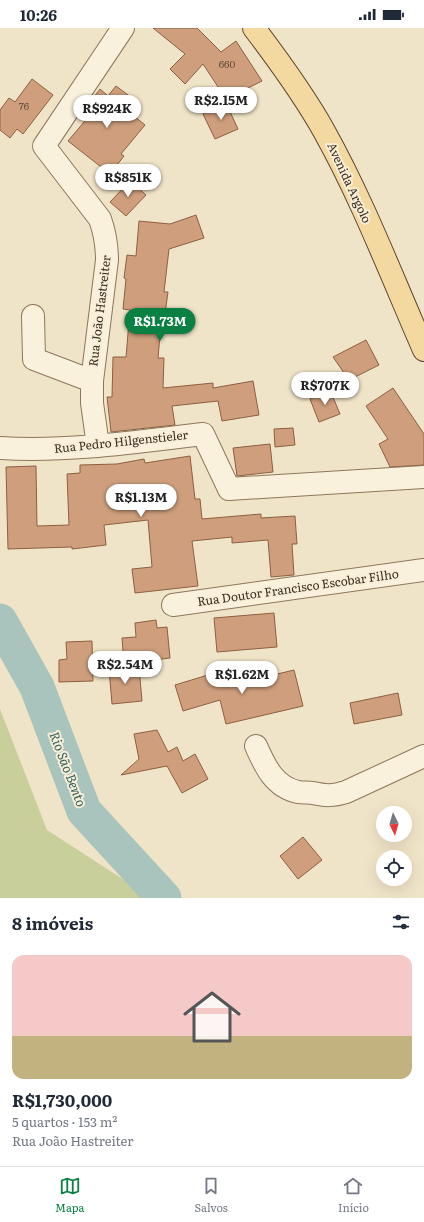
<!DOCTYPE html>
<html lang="pt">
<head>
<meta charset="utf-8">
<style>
	:root { --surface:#fff; --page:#f2f2f3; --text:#1f2937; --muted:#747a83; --line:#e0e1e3; --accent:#0b8043 }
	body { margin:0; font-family:Literata,serif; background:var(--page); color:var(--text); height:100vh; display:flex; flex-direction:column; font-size:15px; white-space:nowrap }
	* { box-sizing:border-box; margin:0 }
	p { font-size:13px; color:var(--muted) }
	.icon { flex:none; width:22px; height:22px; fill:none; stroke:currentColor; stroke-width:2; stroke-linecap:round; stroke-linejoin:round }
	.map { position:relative; height:870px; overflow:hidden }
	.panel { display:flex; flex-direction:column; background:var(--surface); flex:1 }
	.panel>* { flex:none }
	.needle { width:26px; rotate:175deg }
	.tools { position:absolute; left:376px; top:778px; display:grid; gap:8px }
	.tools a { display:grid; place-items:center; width:36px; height:36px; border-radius:50%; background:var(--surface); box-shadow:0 4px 16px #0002; font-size:20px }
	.price { position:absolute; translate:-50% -34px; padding:0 9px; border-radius:14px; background:#fff; color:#222; font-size:13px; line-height:26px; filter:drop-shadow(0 1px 2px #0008) }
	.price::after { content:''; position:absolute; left:50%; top:24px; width:12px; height:9px; margin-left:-6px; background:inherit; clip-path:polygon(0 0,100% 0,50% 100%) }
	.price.selected { background:var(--accent); color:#fff }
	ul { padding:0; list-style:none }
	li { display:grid; align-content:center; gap:8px; height:212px; padding:0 12px }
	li+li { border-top:1px solid var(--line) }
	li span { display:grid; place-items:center; height:124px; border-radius:12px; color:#555 }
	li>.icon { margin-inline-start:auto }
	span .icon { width:72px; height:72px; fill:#fffc; stroke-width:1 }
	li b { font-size:17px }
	h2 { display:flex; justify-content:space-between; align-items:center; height:48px; padding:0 12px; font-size:17px }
	.status { display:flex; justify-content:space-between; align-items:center; height:28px; padding:0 20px; background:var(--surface); direction:ltr }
	.status svg { height:11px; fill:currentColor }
	.menu { display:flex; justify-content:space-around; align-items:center; height:56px; border-top:1px solid var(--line); background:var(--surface); font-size:11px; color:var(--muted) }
	.menu a { display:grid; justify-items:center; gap:2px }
	.menu .selected { color:var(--accent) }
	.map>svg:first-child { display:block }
	.green { fill:#c9cf9b }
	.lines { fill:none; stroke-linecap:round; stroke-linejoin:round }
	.river { stroke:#a9c4bc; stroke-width:35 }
	.building { fill:#cf9f7d; stroke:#8d5f41 }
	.minor-casing { stroke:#8d765c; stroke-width:24 }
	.major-casing { stroke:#5b4430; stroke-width:24 }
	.minor { stroke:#faf1dc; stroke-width:22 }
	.major { stroke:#f3d9a0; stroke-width:22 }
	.labels { text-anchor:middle; stroke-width:4; stroke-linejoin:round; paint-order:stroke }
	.number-label { font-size:10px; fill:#624a37 }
	.street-label { font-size:12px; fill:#3d2e20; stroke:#f7eed8 }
	.water-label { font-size:13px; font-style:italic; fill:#2f5d5a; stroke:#f7eed8 }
</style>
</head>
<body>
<div class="status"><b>10:26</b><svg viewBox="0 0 49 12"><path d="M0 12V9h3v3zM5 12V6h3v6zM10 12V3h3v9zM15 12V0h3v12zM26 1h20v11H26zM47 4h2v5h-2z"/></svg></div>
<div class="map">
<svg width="424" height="870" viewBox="0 0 424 870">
	<rect width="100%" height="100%" fill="#f0e4c8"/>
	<path class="green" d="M0,681L47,802L152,870H0Z"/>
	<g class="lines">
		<path class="river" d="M0,593L37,659L84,783L164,870"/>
	</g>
	<path class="building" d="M153,0H197L221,24L236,13L262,53L226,71L203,36L185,56L170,41L185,26Z
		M32,51L53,67L23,106L17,101L10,110L0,102V82L9,70L15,74Z
		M116,58L132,70L124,80L145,97L121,126L124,128L110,146L68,113L90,87L84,82L100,61L108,68Z
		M226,75L238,101L215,111L203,86Z
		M130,153L146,167L126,188L110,174Z
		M196,187L204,210L169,221L164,264H168L165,286L162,285L158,330H164L163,360L213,355V360L253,353L259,387L222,393L218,373L172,378L175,397L111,404L107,369H112L113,329H126L130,282L123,281L126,251L124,250L127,227L136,228L139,193L170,196Z
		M366,312L379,337L349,352L333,329Z
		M393,360L424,406V437L390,439L379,416L388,411L366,378Z
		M330,362L340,386L319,394L310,371Z
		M293,400L295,417L275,419L274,401Z
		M270,416L273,444L237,448L233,420Z
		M190,428L195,471H200L202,491L261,486V490L295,488L297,516H292L294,547L271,549L268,512L232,515V509L192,513L198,558L135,565L132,541L152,539L148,492L104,497L106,517L72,521V519L8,521L6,439L36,438L37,498L69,497L67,446L80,445V437L117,436L144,431L145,435Z
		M274,585L277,619L217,624L214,590Z
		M156,592L157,600L167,599L170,630L124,636L122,610L136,609L135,595Z
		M92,613L93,653L59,654V632L67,631L66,614Z
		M139,639L142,673L112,676L109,641Z
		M231,640L236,656L294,642L303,678L226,696L220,672L183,683L175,657Z
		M398,665L402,687L354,696L350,675Z
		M157,702L168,724L177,719L183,733L195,726L208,751L182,765L167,738L121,747L139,731L134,706Z
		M303,809L322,832L298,851L280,828Z"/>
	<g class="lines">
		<defs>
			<path id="minor" d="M33,288L34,331L92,353
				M98,418L92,375V353L107,232C107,217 105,205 100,191L44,118L123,0
				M0,420C69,424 136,414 203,406L229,461L424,449
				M173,577L424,542
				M256,718C265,738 274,759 298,764C303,765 308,764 313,765C326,768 333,768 346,764L424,728"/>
			<path id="major" d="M254,0C279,33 304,67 324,103C363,173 392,249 424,322"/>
		</defs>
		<use href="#minor" class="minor-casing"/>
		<use href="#major" class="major-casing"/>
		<use href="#minor" class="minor"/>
		<use href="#major" class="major"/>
	</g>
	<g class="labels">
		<g class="number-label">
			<text x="227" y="40">660</text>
			<text x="24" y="82">76</text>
		</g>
		<g class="street-label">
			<text transform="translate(349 155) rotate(65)" y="4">Avenida Argolo</text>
			<text transform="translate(100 283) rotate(-83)" y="4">Rua João Hastreiter</text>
			<text transform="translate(121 414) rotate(-6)" y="4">Rua Pedro Hilgenstieler</text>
			<text transform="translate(298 560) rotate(-8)" y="4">Rua Doutor Francisco Escobar Filho</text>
		</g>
		<g class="water-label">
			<text transform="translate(68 741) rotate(69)" y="5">Rio São Bento</text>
		</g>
	</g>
</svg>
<div class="tools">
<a><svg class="needle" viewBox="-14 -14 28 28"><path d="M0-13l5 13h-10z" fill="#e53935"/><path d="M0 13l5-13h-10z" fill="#747a83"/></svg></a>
<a><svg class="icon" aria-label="locate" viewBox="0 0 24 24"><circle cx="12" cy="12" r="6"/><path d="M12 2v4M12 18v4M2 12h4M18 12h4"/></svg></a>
</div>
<b class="price" style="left:221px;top:93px">R$2.15M</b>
<b class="price" style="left:107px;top:101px">R$924K</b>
<b class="price" style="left:128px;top:170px">R$851K</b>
<b class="price selected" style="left:160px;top:314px">R$1.73M</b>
<b class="price" style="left:325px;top:378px">R$707K</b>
<b class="price" style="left:141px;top:490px">R$1.13M</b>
<b class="price" style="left:125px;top:657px">R$2.54M</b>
<b class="price" style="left:242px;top:667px">R$1.62M</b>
</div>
<section class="panel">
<h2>8 imóveis<svg class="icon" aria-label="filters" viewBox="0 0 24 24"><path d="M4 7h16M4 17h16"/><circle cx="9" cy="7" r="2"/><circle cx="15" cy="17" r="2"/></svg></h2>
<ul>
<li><span style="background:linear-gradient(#f6c9c9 65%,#c2b280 0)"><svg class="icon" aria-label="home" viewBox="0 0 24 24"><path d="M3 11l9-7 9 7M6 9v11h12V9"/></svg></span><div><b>R$1,730,000</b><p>5 quartos · 153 m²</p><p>Rua João Hastreiter</p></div></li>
</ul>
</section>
<nav class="menu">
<a class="selected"><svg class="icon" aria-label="map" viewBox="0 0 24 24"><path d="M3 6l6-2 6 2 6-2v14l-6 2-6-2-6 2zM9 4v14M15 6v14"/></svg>Mapa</a>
<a><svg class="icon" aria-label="saved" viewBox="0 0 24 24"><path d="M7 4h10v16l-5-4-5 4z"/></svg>Salvos</a>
<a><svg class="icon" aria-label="home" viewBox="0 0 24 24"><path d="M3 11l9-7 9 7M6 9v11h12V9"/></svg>Início</a>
</nav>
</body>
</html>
